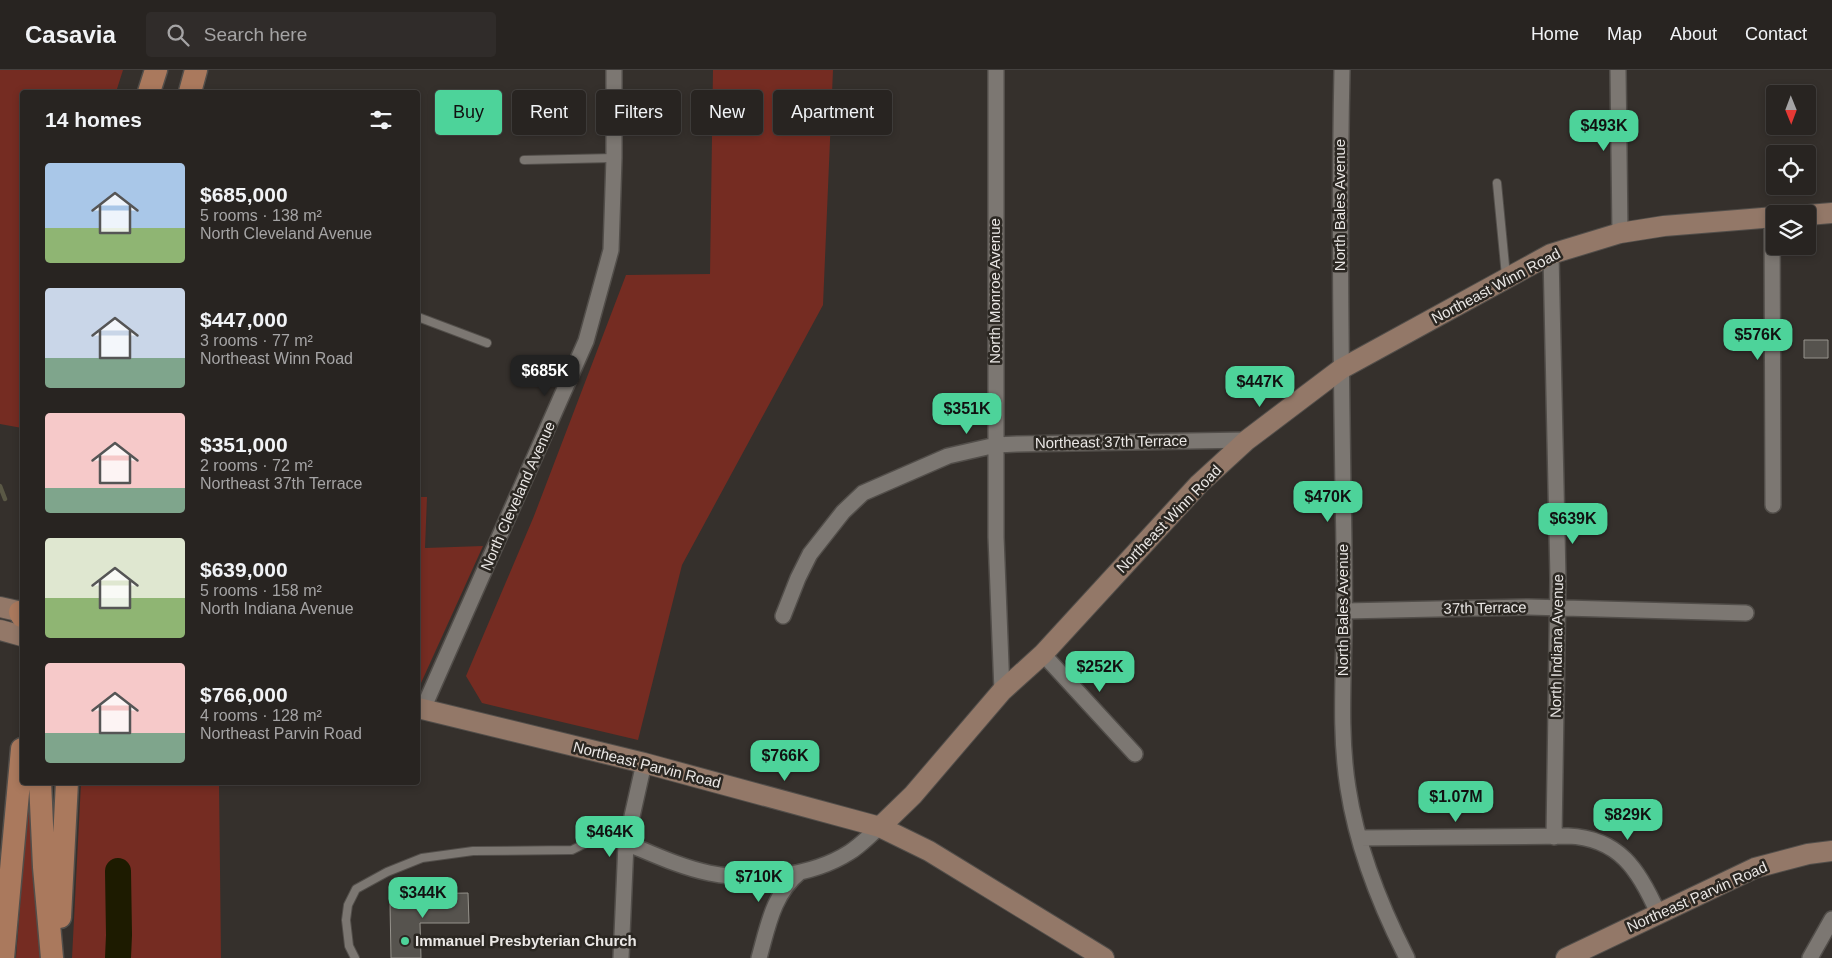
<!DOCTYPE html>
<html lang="en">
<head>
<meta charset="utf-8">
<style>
	:root { --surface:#282421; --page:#302c2a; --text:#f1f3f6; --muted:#a5a4a5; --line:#44413f; --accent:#4dd39a }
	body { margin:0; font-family:Arial,sans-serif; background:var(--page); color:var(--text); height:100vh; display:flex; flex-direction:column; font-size:19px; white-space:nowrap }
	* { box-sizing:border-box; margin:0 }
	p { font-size:16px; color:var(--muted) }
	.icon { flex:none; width:28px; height:28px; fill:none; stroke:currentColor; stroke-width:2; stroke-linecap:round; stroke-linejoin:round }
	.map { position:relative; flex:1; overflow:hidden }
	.side { position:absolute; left:20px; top:20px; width:400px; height:695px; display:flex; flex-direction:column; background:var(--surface); border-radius:5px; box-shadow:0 2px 8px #0003,0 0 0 1px var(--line) }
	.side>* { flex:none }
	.hud { position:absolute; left:435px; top:20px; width:475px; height:45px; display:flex; gap:10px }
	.needle { width:32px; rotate:179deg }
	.buttons { position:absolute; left:1766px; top:15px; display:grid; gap:10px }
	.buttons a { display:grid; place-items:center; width:50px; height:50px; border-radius:5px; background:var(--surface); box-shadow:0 2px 8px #0003,0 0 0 1px var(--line); font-size:25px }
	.price { position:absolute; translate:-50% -42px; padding:0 11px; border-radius:10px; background:var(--accent); color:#111; font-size:16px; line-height:32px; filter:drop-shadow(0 1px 2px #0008) }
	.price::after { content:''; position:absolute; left:50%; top:30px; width:15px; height:11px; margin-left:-8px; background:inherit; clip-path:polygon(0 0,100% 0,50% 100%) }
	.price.on { background:#222; color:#fff }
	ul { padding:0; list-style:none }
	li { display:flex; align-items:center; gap:15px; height:125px; padding:0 25px }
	li span { display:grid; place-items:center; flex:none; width:140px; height:100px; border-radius:5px; color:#555 }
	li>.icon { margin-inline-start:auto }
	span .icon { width:60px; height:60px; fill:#fffc; stroke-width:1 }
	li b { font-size:21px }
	h2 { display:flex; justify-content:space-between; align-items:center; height:60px; padding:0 25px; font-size:21px }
	.pill { padding:0 18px; border-radius:5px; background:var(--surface); box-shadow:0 2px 8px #0003,0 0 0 1px var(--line); font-size:18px; line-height:45px }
	.pill.on { background:var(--accent); color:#111 }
	header { display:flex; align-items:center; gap:30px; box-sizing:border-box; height:70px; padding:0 25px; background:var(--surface); border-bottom:1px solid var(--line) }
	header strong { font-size:24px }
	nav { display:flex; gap:28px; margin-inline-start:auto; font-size:18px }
	.search { width:350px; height:45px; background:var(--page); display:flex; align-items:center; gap:12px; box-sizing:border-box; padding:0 18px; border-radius:5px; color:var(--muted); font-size:19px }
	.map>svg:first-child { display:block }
	.green { fill:#752c22 }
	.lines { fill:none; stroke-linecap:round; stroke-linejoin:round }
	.stream { stroke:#5a5845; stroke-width:4.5 }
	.river { stroke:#1d1b00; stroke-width:26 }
	.building { fill:#56534e; stroke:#96938c }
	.lane-casing { stroke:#524e4a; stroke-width:10 }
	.street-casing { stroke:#524e4a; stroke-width:18 }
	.secondary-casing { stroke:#524e4a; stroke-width:22 }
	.primary-casing { stroke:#524e4a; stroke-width:25 }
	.lane { stroke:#7c7772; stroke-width:8 }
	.street { stroke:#7c7772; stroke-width:15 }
	.secondary { stroke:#937868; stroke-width:20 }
	.primary { stroke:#aa795d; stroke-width:22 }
	.poi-dot { fill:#4dd39a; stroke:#2b2722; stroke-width:2 }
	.labels { text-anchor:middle; stroke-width:5; stroke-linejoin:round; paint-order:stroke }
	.street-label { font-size:15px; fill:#eae7e5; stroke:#2b2722 }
	.poi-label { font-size:15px; font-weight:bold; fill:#eae7e5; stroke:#2b2722; text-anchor:start }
</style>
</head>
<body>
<header>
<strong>Casavia</strong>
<div class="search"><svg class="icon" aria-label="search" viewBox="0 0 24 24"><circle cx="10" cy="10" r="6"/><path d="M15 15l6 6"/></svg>Search here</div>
<nav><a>Home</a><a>Map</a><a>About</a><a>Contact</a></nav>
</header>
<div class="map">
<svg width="1832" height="888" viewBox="0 0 1832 888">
	<rect width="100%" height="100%" fill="#35302c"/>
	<path class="green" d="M0,0H123L116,22H22V358L0,354Z
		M713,0H833L823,235L682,495L638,670L482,633L466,606L534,446L626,205L710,204Z
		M418,427H427L425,478L483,476L421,613L418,614Z
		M30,713L43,888H16L29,720Z
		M81,713H219L221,888H72Z"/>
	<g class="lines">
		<path class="stream" d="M0,416L5,429"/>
		<path class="river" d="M118,888L119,865L118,801"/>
	</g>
	<path class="building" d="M1804,270H1828V288H1804Z
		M468,823L469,853H420L421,888H391L390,833H410L409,824Z"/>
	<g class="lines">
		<defs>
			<path id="lane" d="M524,90L614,88
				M1497,113L1506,206
				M418,247L487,273
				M355,888L349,876L346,850L348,835L356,819L387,802L422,788L473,781L572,780L594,769L621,762L627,766"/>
			<path id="street" d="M996,0V467L1002,621
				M1342,0C1339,140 1341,280 1343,420C1344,468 1345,517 1344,565C1343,616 1340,668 1348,718C1357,777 1380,835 1407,888
				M1618,0L1620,163
				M1772,148L1773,435
				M1551,184L1558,509L1554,767
				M1345,541L1528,537L1746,543
				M783,546L798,508L810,484L843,442L863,423L948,386L996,375L1017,374L1247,370
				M1043,584L1135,684
				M423,639L586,271L611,180L614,88V0
				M1359,768L1568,766C1619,768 1639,800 1658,843
				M626,773C653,784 680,797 709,803C754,812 811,807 850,782C861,775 870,765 880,757
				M621,888L626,773L644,693
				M759,888C768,856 773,824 800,802
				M1810,888L1832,849"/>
			<path id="secondary" d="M1808,145L1832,143
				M0,537L22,542
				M0,560L22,566
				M418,638L644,693L880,757L929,781L1104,888
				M880,757L913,725L1002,621L1043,584L1199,414L1247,370L1341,299L1551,184L1620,163L1664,156L1775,147
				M1566,888L1755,798L1808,784L1832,781"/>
			<path id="primary" d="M149,22L156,0
				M190,22L196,0
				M20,542L22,546
				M40,712L44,797L52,888
				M60,847L67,712
				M3,888L22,679"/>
		</defs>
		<use href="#lane" class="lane-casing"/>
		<use href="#street" class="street-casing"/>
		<use href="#secondary" class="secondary-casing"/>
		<use href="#primary" class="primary-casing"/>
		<use href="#lane" class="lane"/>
		<use href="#street" class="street"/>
		<use href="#secondary" class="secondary"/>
		<use href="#primary" class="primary"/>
	</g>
	<circle class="poi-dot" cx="405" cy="871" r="5"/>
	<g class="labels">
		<g class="street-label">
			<text transform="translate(1340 135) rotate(-90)" y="5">North Bales Avenue</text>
			<text transform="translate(1496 216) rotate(-28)" y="5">Northeast Winn Road</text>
			<text transform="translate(995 221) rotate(-90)" y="5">North Monroe Avenue</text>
			<text transform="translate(1111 372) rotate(-1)" y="5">Northeast 37th Terrace</text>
			<text transform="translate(518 426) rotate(-66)" y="5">North Cleveland Avenue</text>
			<text transform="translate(1169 449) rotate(-46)" y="5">Northeast Winn Road</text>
			<text transform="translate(1485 538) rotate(-1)" y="5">37th Terrace</text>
			<text transform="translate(1343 540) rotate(-90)" y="5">North Bales Avenue</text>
			<text transform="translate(1557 576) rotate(-89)" y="5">North Indiana Avenue</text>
			<text transform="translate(647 695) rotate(14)" y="5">Northeast Parvin Road</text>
			<text transform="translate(1697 827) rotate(-24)" y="5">Northeast Parvin Road</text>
		</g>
		<g class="poi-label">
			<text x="415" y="876">Immanuel Presbyterian Church</text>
		</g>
	</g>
</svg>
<div class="buttons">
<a><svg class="needle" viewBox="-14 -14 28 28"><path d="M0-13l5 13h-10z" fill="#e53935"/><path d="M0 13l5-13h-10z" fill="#a5a4a5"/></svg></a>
<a><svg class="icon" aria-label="locate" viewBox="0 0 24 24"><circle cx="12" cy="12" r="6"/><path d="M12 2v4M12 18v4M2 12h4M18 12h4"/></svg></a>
<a><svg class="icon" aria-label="layers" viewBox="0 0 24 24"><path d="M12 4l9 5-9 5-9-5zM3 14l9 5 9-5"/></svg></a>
</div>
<b class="price" style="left:1604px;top:82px">$493K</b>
<b class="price" style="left:1758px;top:291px">$576K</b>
<b class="price on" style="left:545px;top:327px">$685K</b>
<b class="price" style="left:1260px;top:338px">$447K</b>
<b class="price" style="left:967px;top:365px">$351K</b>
<b class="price" style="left:1328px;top:453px">$470K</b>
<b class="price" style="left:1573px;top:475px">$639K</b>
<b class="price" style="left:1100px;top:623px">$252K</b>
<b class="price" style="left:785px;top:712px">$766K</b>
<b class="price" style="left:1456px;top:753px">$1.07M</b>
<b class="price" style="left:1628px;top:771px">$829K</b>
<b class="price" style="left:610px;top:788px">$464K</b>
<b class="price" style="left:759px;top:833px">$710K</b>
<b class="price" style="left:423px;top:849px">$344K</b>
<div class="hud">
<a class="pill on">Buy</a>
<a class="pill">Rent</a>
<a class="pill">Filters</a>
<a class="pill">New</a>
<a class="pill">Apartment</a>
</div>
<section class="side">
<h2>14 homes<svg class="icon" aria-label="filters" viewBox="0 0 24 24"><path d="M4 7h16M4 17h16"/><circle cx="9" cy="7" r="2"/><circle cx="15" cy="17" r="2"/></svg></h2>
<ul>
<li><span style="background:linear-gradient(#a9c7e8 65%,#8fb573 0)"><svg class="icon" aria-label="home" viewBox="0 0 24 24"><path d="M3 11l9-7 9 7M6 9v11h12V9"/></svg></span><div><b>$685,000</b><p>5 rooms · 138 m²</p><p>North Cleveland Avenue</p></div></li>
<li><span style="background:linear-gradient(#c9d6e8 70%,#7fa58c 0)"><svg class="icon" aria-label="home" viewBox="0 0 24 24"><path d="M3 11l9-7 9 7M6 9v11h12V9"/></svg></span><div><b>$447,000</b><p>3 rooms · 77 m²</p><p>Northeast Winn Road</p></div></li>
<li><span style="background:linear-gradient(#f6c9c9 75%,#7fa58c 0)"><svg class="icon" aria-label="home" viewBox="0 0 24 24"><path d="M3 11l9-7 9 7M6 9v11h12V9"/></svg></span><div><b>$351,000</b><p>2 rooms · 72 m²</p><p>Northeast 37th Terrace</p></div></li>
<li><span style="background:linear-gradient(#dfe7d0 60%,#8fb573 0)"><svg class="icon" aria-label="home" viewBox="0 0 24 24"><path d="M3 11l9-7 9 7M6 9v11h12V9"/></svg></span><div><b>$639,000</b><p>5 rooms · 158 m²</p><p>North Indiana Avenue</p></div></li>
<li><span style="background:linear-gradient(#f6c9c9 70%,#7fa58c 0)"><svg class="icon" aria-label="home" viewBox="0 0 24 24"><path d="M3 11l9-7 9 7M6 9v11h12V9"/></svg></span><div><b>$766,000</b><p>4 rooms · 128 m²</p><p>Northeast Parvin Road</p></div></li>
</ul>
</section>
</div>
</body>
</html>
